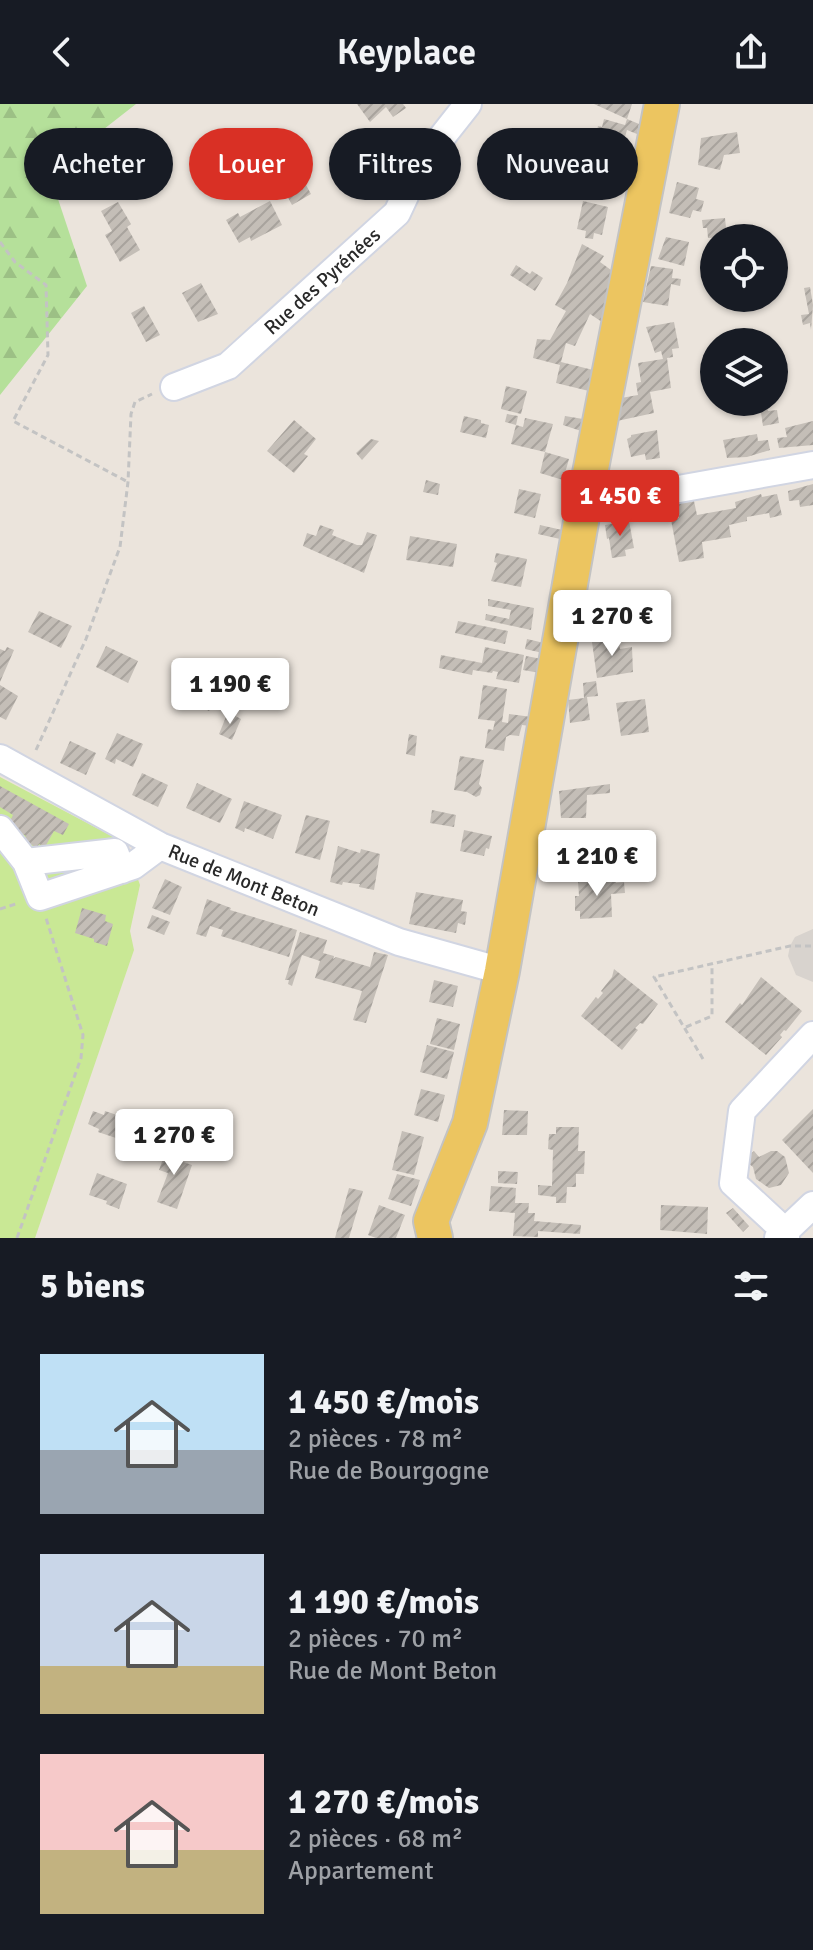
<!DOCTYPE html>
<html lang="fr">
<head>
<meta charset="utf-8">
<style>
	:root { --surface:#171b24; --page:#20242c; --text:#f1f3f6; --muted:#9ea1a6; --accent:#d93025 }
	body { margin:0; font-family:Signika,sans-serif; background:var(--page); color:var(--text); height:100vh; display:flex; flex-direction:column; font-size:30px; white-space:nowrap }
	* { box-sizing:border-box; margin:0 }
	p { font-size:26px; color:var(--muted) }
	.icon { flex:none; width:44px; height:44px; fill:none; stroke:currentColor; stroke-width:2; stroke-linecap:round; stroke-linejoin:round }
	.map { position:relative; height:1134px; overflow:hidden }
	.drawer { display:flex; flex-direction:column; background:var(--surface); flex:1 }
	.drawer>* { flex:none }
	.hud { position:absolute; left:24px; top:24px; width:766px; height:72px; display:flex; gap:16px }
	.fabs { position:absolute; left:700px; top:120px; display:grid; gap:16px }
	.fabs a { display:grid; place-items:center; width:88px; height:88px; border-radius:50%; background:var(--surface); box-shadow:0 2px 6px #0004; font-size:40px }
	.price { position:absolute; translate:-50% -68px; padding:0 18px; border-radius:8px; background:#fff; color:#222; font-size:26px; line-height:52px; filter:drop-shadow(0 2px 4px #0008) }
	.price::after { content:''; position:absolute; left:50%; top:48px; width:24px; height:18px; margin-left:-12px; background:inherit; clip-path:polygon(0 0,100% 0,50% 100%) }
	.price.on { background:var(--accent); color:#fff }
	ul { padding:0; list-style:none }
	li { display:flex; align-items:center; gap:24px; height:200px; padding:0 40px }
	li span { display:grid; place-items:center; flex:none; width:224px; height:160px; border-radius:0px; color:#555 }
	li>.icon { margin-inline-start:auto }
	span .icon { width:96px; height:96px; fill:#fffc; stroke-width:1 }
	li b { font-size:34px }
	h2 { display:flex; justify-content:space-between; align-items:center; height:96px; padding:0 40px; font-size:34px }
	.chip { padding:0 28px; border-radius:36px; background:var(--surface); box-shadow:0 2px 6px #0004; font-size:28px; line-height:72px }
	.chip.on { background:var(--accent); color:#fff }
	header { display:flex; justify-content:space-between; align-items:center; height:104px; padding:0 40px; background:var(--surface); font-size:36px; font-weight:600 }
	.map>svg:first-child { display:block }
	.forest { fill:url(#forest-firs) }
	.pitch { fill:#c9e895 }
	.plaza { fill:#d8d3ce }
	.building { fill:url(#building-hatch) }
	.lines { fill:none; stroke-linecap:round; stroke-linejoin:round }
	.minor-casing { stroke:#d1d5e2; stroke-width:30 }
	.major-casing { stroke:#c3c3c3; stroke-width:38 }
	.path { stroke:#c3c3c3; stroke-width:3; stroke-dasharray:6 4; stroke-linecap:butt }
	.minor { stroke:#fff; stroke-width:26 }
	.major { stroke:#ecc560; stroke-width:34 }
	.labels { text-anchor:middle; stroke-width:8; stroke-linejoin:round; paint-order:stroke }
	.street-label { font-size:20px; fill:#292929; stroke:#fff }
</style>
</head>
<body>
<header><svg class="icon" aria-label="back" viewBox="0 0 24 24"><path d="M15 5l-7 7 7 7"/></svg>Keyplace<svg class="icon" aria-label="share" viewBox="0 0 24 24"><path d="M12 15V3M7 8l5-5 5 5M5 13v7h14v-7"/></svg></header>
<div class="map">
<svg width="813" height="1134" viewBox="0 0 813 1134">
	<defs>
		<pattern id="forest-firs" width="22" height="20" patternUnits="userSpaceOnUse" patternTransform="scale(2)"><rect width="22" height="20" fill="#b5e09a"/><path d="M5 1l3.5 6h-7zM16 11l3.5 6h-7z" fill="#9cc085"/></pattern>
		<pattern id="building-hatch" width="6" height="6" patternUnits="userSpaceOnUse" patternTransform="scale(2)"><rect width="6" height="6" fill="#c4beb7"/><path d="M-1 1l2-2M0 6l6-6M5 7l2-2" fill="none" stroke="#a8a39d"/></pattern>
	</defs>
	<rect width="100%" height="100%" fill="#ebe4dc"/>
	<path class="forest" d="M0,0H136L49,68L87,182L0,291Z"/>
	<path class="pitch" d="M0,673L125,739L140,781L130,827L134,846L35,1134H0Z"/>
	<path class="plaza" d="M813,825V878L796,871L788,852L790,842L795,833Z"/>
	<path class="building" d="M357,0H403L406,4L393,13L386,3L370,18Z
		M594,0H632L627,15Z
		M604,15L625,21L627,15L639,20L637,30L627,26L620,50L623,52L612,71L586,57L597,34L591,32L593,24L597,26L598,22L602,23Z
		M737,28L740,49L724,51L720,66L698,61L701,34Z
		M353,43L363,62L343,73L332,55Z
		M290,52L311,90L292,101L279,77L284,75L283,72L277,75L271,63Z
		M677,78L699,84L696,95L704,97L701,108L693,106L690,114L669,109Z
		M270,97L282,121L251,137L250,133L239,139L226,116L238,109L240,113Z
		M583,97L608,103L602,131L594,129L593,135L585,134L586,127L577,125Z
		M118,98L131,120L127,123L140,146L120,158L105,131L112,127L101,107Z
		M725,114L727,133L708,134L707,124H703L702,116Z
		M666,133L689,138L684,162L658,155Z
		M582,140L604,152L600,158L611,166L602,218L590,210L575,242L566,239L561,258L593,266L589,287L556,279L560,261L533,254L537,235L550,236L566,207L555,201L567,179Z
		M516,161L530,170L532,167L543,174L535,187L510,171Z
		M651,162L673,165L672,174L681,175L680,182L671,180L668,202L643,198Z
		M201,179L218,210L198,218L182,189Z
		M810,183L813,201L811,226L810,219L803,221L801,211L809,210L804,184Z
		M144,202L160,231L146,238L131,209Z
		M674,218L679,244L672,245L673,253L667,254L671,284L650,288L654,309L617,317L621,294L638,291L636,279L641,278L638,259L663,255L661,247L655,249L646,223Z
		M506,282L527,287L521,310L501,305Z
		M767,301L768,307L777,306L779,319L763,322L760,302Z
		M507,310L518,312L516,321L523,323L525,314L553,320L545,348L511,340L516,321L505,318Z
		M464,312L481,316V319L489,321L486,334L460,328Z
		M565,312L583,315L581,327L563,321Z
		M294,316L316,335L304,350L308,352L294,369L267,347Z
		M813,317V341L779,344L777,334L787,333L785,324Z
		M657,326L660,354L646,356L645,350L631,353L627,335L631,333V331Z
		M757,330L758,337L768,336L770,346L747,353L727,354L723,336Z
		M371,335L379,337L362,356L356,349Z
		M545,348L569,355L563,376L540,369Z
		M426,376L440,380L438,391L423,388Z
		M813,380V401L800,403L799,396L789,397L788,387Z
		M519,385L541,390L535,414L514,409Z
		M761,390L762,393L777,390L782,411L770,414L769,409L747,413V417L729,421L731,433L702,438L704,454L679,458L671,416L679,414L677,400L694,397L697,411L736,404L735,398Z
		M629,417L634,444L625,446L626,452L612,454L609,434L607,435L605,421Z
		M320,421L334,426L332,431L357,441H362L367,428L377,431L364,469L303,442L307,429L316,432Z
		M540,421L562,426L560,435L538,430Z
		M410,432L457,440L453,463L406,456Z
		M496,449L527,455L521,483L491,477L497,459L494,458Z
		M619,490L624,518L600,522L595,494Z
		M488,495L534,504L531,526L485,516L486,510L509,515L511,506L488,502Z
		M39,507L72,522L61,544L28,528Z
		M458,517L508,527L505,540L455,529Z
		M618,533L620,545L632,543L633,568L597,574L592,538Z
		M527,535L544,539L543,549L525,545Z
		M106,542L138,557L128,579L96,563Z
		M7,543L14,546L0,578V545L5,547Z
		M485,543L524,551L519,579L496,575L498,568L493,567L492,569L473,566L472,571L439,564L441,551L482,559Z
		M526,552L542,555L540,569L523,566Z
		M203,566L225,576L209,607L188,597Z
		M596,577L598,592L587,593L590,616L570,619L568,596L584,594L583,579Z
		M0,581L18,592L6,616L0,613Z
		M483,581L507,585L502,618L508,619L509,610L532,613L530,622L522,621L519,632L510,631L506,633L504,647L485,644L488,625L493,626L495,617L478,615Z
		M645,595L649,628L621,632L616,599Z
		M228,608L241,615L232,636L219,630Z
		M117,629L143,640L133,663L116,655L115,660L105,655Z
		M409,630L417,632L415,652L406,650Z
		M70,637L96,649L86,671L60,659Z
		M460,652L484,656L479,680L482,684L480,691L476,693L467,688L454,686Z
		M142,669L168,681L158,703L132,691Z
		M197,679L232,695L220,719L186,704Z
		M610,680V689L587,691L586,714H561L559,687Z
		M0,682L69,720L63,731L54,727L45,743L39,740L37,744L24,736L26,732L8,721L13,711L0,703Z
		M244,697L282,711L273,735L245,724L244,728L235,724Z
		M432,706L456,711L454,723L430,719Z
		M306,711L330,717L320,756L295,749Z
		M464,726L492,732L489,745L486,744L484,752L460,747Z
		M338,742L360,749L361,745L380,750L374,786L359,783L360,780H357L343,778L342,781L330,778Z
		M165,775L182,783L170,811L152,804Z
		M616,775V779L624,778L625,789L611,790L612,813L580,815V807H575V792H579L578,777Z
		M416,788L463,796L461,807L467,808L465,821L458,819L456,829L409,820Z
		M207,795L231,804L230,806L297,826L289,853L221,832L223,826L210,822L206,833L196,830Z
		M82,804L106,811L105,817L113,820L107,842L94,838V835L75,829Z
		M152,811L170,818L164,831L147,824Z
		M300,828L327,836L323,849L334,852L333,855L336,853L370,863L374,848L388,851L366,919L353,916L362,887L315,874L320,857L302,851L292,882L288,880L289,876H285Z
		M614,865L658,900L643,920L640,919L635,924L638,926L622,946L581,912L596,893L598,895L603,889L601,887L612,873Z
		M761,873L802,907L786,927L784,926L780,931L782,933L766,951L725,918L740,899L742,901Z
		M434,876L458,882L453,903L429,898Z
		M437,914L460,920L454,946L430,940Z
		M427,941L454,948L447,975L420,968Z
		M421,985L445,991L438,1018L414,1011Z
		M813,1005V1069L782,1036Z
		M504,1006L528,1007L527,1031H502Z
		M93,1007L104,1011L105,1007L141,1019L134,1040L98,1028L99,1025L88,1020Z
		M556,1023H579L578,1047H585L584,1070H576V1083H567L566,1099H556V1093L538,1091V1081L552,1082L553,1046L548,1045L549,1030H556Z
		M402,1027L424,1033L414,1071L392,1066Z
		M168,1041L187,1047L183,1058L192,1061L177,1105L157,1098L168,1069L159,1066Z
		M754,1047L759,1053L771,1047H777L785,1053L789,1069L781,1081L769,1084L756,1075L753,1063L744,1056Z
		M498,1067L518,1068L517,1080L498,1079Z
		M97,1069L127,1080L119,1105L106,1100L107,1097L89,1091Z
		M397,1070L420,1076L411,1102L388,1095Z
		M491,1082L516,1084L515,1099H529L528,1109H535L534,1117L581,1121L580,1130L538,1127V1133L513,1132L515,1109L489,1107Z
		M349,1084L363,1087L349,1134H335Z
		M379,1101L405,1111L396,1134H376L368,1131Z
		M661,1101L708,1103L707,1130L660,1126Z
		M733,1104L749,1122L743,1128L726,1109Z"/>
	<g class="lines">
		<defs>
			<path id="minor" d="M174,283L228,262L397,109L419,62L468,0
				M585,395L606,398L813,361
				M0,654L160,742L399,838L502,867
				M0,725L26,758L115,748L122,766
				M26,758L40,793L133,762L160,742
				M778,1134L813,1101
				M786,1134V1128L733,1079L742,1007L813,931"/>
			<path id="major" d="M435,1134L431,1117L470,1019L502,867L585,395L662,0"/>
		</defs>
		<use href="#minor" class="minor-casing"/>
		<use href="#major" class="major-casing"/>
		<path class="path" d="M0,138L15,158L46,181L48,251L13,317L128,378
			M36,646L86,535L120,443L128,378L131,310L135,298L152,290
			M0,805L19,799
			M686,923L712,912V860
			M703,955L654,873L790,842H813
			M17,1134L81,954L83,931L46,814"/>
		<use href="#minor" class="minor"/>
		<use href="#major" class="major"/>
	</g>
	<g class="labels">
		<g class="street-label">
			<text transform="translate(322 177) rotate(-42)" y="7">Rue des Pyrénées</text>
			<text transform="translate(244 776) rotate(22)" y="7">Rue de Mont Beton</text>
		</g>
	</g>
</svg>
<div class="fabs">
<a><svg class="icon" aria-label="locate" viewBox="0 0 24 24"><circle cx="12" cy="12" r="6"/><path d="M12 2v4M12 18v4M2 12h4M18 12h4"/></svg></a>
<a><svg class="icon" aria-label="layers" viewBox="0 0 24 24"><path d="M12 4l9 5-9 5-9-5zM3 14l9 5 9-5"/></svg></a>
</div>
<b class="price on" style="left:620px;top:434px">1 450 €</b>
<b class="price" style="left:612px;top:554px">1 270 €</b>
<b class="price" style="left:230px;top:622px">1 190 €</b>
<b class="price" style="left:597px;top:794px">1 210 €</b>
<b class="price" style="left:174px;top:1073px">1 270 €</b>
<div class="hud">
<a class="chip">Acheter</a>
<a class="chip on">Louer</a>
<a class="chip">Filtres</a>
<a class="chip">Nouveau</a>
</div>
</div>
<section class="drawer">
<h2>5 biens<svg class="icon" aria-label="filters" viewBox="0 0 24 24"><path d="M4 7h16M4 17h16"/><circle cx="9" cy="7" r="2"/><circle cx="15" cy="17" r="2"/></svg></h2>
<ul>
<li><span style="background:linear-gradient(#bfe0f5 60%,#9aa5b1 0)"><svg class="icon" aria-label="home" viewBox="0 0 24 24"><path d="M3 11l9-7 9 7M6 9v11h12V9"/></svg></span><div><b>1 450 €/mois</b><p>2 pièces · 78 m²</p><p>Rue de Bourgogne</p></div></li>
<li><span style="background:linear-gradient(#c9d6e8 70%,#c2b280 0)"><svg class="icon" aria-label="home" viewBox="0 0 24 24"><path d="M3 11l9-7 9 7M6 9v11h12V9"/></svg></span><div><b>1 190 €/mois</b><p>2 pièces · 70 m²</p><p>Rue de Mont Beton</p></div></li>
<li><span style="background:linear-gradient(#f6c9c9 60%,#c2b280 0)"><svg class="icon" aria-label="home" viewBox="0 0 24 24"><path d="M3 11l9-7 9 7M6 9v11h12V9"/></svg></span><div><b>1 270 €/mois</b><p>2 pièces · 68 m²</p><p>Appartement</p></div></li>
</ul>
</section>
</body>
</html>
